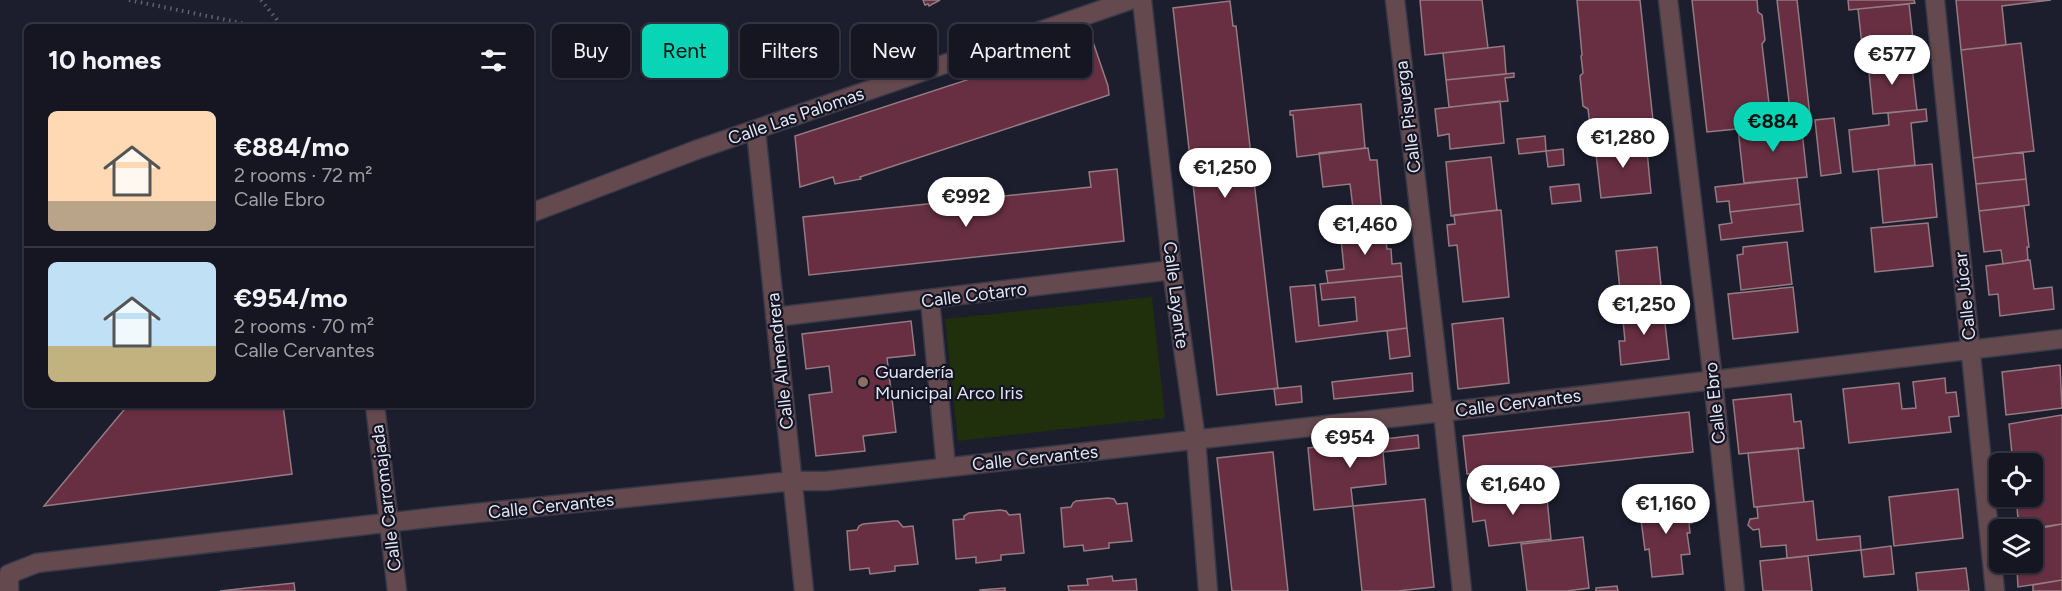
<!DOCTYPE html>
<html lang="en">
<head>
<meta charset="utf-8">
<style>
	:root { --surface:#151622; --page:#1e1f2a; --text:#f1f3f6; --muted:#9d9fa5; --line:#343540; --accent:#07d5b6 }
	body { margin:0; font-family:Figtree,sans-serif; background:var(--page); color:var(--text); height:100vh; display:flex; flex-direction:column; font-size:22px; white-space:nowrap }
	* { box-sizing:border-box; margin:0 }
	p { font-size:20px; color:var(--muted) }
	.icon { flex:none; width:33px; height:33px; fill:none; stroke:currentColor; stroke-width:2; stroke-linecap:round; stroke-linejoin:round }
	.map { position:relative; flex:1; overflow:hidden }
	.panel { position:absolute; left:24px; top:24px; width:510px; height:384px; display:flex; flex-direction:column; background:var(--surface); border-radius:9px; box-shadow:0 2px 4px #0004,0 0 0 2px var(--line) }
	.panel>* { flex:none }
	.hud { position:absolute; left:552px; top:24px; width:570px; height:54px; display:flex; gap:12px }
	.controls { position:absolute; left:1989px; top:453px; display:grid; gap:12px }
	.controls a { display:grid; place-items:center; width:54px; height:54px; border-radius:9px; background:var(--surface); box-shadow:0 2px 4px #0004,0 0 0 2px var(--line); font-size:30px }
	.price { position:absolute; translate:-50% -51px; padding:0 14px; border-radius:21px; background:#fff; color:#222; font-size:20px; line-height:39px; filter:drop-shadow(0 2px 3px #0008) }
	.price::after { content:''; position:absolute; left:50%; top:36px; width:18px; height:14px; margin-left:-9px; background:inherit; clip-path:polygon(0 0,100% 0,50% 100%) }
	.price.active { background:var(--accent); color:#111 }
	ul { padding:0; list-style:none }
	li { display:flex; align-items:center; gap:18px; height:150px; padding:0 24px }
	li+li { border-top:2px solid var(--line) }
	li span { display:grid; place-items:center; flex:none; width:168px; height:120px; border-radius:9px; color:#555 }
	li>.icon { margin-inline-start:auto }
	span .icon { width:72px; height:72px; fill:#fffc; stroke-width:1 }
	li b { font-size:26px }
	h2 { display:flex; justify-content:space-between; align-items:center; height:72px; padding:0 24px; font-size:26px }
	.chip { padding:0 21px; border-radius:9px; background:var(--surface); box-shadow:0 2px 4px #0004,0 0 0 2px var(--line); font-size:21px; line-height:54px }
	.chip.active { background:var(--accent); color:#111 }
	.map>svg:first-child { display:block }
	.green { fill:#20300c }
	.building { fill:#682f43; stroke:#937b81; stroke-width:1.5 }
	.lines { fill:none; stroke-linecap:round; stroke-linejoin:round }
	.pedestrian-casing { stroke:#383a49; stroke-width:21 }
	.minor-casing { stroke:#383a49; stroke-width:21 }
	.path { stroke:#5f616f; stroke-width:4; stroke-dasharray:1.5 4.5; stroke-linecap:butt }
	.pedestrian { stroke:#64494e; stroke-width:18 }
	.minor { stroke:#64494e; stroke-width:18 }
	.education-dot { fill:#8d6e63; stroke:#131424; stroke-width:2 }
	.labels { text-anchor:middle; stroke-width:4.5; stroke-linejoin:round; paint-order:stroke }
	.street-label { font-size:18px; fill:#e3e5f0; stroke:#131424 }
	.poi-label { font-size:18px; fill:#e3e5f0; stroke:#131424; text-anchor:start }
</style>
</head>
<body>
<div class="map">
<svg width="2062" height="591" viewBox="0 0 2062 591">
	<rect width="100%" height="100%" fill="#1c1e2e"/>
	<path class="green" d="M1152,297L1165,418L958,441L945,319Z"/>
	<path class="building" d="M923,0H940L929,6L928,4L925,5Z
		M1420,0H1482L1488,48L1425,55Z
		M1577,0H1640L1655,139L1605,144L1604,130L1591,134L1588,109L1583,106L1580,76L1583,73L1581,56L1582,55Z
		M1692,0H1757L1758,12L1762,15L1765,40L1762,44L1770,112L1755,114L1757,127L1707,132Z
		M1777,0H1797L1810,116L1791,119Z
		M1848,0H1914L1915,3L1849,10Z
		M1956,0H2051L2002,6L2006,45L1961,50Z
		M1230,1L1233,26H1236L1278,388L1217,395L1173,8Z
		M1909,4L1915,57L1864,63L1858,9Z
		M1092,39L1108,86L1109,95L860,177L861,179L835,184L833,177L800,187L795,136Z
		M2021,43L2034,151L1973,158L1961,50Z
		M1504,46L1506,74L1446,80L1443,53Z
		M1911,58L1917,110L1873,114L1868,62Z
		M1514,73V77L1505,78L1508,101L1449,107L1446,80Z
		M1500,101L1504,143L1450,149L1449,134L1438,136L1435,109Z
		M1361,104L1365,148L1297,157L1293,115H1290V111Z
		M1926,109L1927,121L1911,123L1915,165L1853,172L1849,130L1889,125L1888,113Z
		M1834,118L1841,173L1821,176L1815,120Z
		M1801,122L1807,177L1744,183L1738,129Z
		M1545,136L1546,151L1519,154L1517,139Z
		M1646,140L1651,193L1601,198L1595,145Z
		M1368,148L1370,160H1377L1383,224L1328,229L1326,211L1353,208L1350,184L1323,187L1319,153Z
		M1563,149L1564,165L1548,167L1546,151Z
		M2023,152L2026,179L1976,184L1973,158Z
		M1491,157L1497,210L1451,216L1446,162Z
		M1932,164L1937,217L1883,223L1878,169Z
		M1117,169L1124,241L809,275L803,217L1091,187L1089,172Z
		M1797,178L1800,204L1730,212L1729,201L1717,202L1715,187Z
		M2026,179L2029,205L1979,211L1976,184Z
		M1579,184L1581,201L1552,204L1550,187Z
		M1800,204L1803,231L1721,240L1719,225L1732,223L1730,212Z
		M2024,206L2029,247H2027L2028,260L2003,264L2001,250L1984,252L1979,211Z
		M1501,210L1509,297L1463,302L1457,245L1449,246L1447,225L1455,224L1454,215Z
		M1384,223L1387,249H1391L1392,264L1401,263L1402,276L1328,283L1326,271L1344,269L1340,229Z
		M1928,223L1933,266L1875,272L1871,228Z
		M1787,242L1792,284L1741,290L1737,255L1743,254V247Z
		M1657,247L1663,305L1622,310L1616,251Z
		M2030,260L2034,289L2052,287L2054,309L2000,316L1998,294L1989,295L1986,266Z
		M1402,276L1407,328L1296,342L1290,287L1315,285L1319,326L1357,321L1355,297L1322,300L1320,284Z
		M1793,287L1798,332L1733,339L1728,294Z
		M1663,305L1669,359L1621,365L1619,341H1625L1622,310Z
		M1503,318L1509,383L1458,389L1452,324Z
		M911,321L915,355L887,358L896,432L863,436L865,451L816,456L809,395L832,392L829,366L806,369L802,334Z
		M1407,328L1410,356L1390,359L1387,331Z
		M2060,365L2062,408L2006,415L2002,372Z
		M1412,373L1413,391L1334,399L1332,382Z
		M1945,378L1946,393L1956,392L1959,416L1949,417L1951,432L1849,443L1843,389L1899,383L1902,409L1916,408L1913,382Z
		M1301,386L1302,402L1276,405L1274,389Z
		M1791,394L1794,422L1801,421L1804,448L1739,454L1733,400Z
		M128,405H283L292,474L44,506Z
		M1689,412L1693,452L1481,475V473L1467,474L1463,436Z
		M2062,415V524L2019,530L2016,496H2032V464H2013L2009,424Z
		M1418,435L1419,448L1383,452L1386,484L1351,488L1353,506L1314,510L1308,448Z
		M1798,448L1804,502L1754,507L1748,453Z
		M1273,452L1288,591H1232L1217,458Z
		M1546,488L1551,539L1489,546L1485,520L1473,522L1470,496Z
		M1958,489L1963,538L1894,546L1889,497Z
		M1108,498L1114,499L1117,504L1127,503L1132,541L1109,543V548L1084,551L1083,545L1064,547L1061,508L1071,507L1073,503L1076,501Z
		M1425,499L1434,587L1398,591H1362L1353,506Z
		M1690,500L1692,523H1689L1690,533H1687L1690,554L1681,555L1683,574L1652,577L1649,549L1645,550L1639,505Z
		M1813,501L1817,540L1860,536L1861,550L1787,558L1786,545L1761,547L1759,529L1753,530L1748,525L1750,519L1758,518L1757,507Z
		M1000,510L1006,511L1009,515L1020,514L1024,553L1001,555V560L976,563V557L956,559L953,520L964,519V516L969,513Z
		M894,521H898L903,527L913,526L918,564L895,566V571L870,574L869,568L850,570L847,531L857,530L859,526L863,524Z
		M2062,524V580L2018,587L2017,569L2030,567L2029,562H2032V530H2030Z
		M1583,537L1589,588L1567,591H1527L1521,544Z
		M1891,546L1894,574L1864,577L1861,550Z
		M1808,556L1812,591H1763L1760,561Z
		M1966,568L1969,591H1918L1916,573Z
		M1112,576L1113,581L1136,579L1137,591H1069L1068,586L1088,585L1087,579Z
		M2062,580V591H2033V585Z
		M294,583L295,591H220Z
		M1617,586L1618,591H1596V588Z
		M1005,588V591H980V590Z"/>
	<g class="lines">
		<defs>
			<path id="pedestrian" d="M930,300L946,467"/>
			<path id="minor" d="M1142,0L1172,270L1196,440L1208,591
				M1395,0L1443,412L1462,591
				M1668,0L1713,380L1735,591
				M1935,0L1995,591
				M756,131L804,591
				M531,213L696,150L1130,0
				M775,317L1172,270
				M375,405L397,591
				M9,591V574L37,563L437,517L793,481H826L1443,412L2062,339"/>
		</defs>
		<use href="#pedestrian" class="pedestrian-casing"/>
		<use href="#minor" class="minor-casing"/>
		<path class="path" d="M129,0L261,27
			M261,0L283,27"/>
		<use href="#pedestrian" class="pedestrian"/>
		<use href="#minor" class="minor"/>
	</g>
	<circle class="education-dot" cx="863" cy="382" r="6"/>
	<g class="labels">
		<g class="street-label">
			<text transform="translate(796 116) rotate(-19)" y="6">Calle Las Palomas</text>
			<text transform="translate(1408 117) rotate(-97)" y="6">Calle Pisuerga</text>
			<text transform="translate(974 295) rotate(-7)" y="6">Calle Cotarro</text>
			<text transform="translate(1176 295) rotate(83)" y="6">Calle Layante</text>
			<text transform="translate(1965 296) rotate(-96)" y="6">Calle Júcar</text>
			<text transform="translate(780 361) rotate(-96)" y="6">Calle Almendrera</text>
			<text transform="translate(1518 403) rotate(-7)" y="6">Calle Cervantes</text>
			<text transform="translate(1715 403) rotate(-96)" y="6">Calle Ebro</text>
			<text transform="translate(1035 458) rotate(-6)" y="6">Calle Cervantes</text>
			<text transform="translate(386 498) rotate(-97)" y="6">Calle Carromajada</text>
			<text transform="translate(551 506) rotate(-6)" y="6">Calle Cervantes</text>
		</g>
		<g class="poi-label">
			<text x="875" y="378">Guardería<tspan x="875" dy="21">Municipal Arco Iris</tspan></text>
		</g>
	</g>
</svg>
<div class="controls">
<a><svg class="icon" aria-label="locate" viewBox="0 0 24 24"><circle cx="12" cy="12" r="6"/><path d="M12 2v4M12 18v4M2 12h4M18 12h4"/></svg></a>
<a><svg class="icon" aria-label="layers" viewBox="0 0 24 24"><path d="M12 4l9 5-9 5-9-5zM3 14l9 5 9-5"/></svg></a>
</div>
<b class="price" style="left:1892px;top:86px">€577</b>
<b class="price active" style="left:1773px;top:153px">€884</b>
<b class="price" style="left:1623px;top:169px">€1,280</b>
<b class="price" style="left:1225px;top:199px">€1,250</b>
<b class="price" style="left:966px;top:228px">€992</b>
<b class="price" style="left:1365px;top:256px">€1,460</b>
<b class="price" style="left:1644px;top:336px">€1,250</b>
<b class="price" style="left:1350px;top:469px">€954</b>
<b class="price" style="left:1513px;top:516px">€1,640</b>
<b class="price" style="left:1666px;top:535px">€1,160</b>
<div class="hud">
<a class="chip">Buy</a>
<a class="chip active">Rent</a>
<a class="chip">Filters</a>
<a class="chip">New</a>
<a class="chip">Apartment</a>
</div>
<section class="panel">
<h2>10 homes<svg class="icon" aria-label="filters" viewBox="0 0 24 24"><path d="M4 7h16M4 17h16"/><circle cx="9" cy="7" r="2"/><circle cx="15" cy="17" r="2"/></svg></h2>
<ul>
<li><span style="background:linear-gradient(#ffd9b3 75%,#b9a48a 0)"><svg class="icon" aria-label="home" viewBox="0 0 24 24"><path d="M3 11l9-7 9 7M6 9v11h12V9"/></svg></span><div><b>€884/mo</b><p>2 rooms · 72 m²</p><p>Calle Ebro</p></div></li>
<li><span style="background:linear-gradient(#bfe0f5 70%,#c2b280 0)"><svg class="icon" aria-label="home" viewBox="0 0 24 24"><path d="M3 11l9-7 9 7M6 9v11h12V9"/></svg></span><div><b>€954/mo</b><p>2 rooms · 70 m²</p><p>Calle Cervantes</p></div></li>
</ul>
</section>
</div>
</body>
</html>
